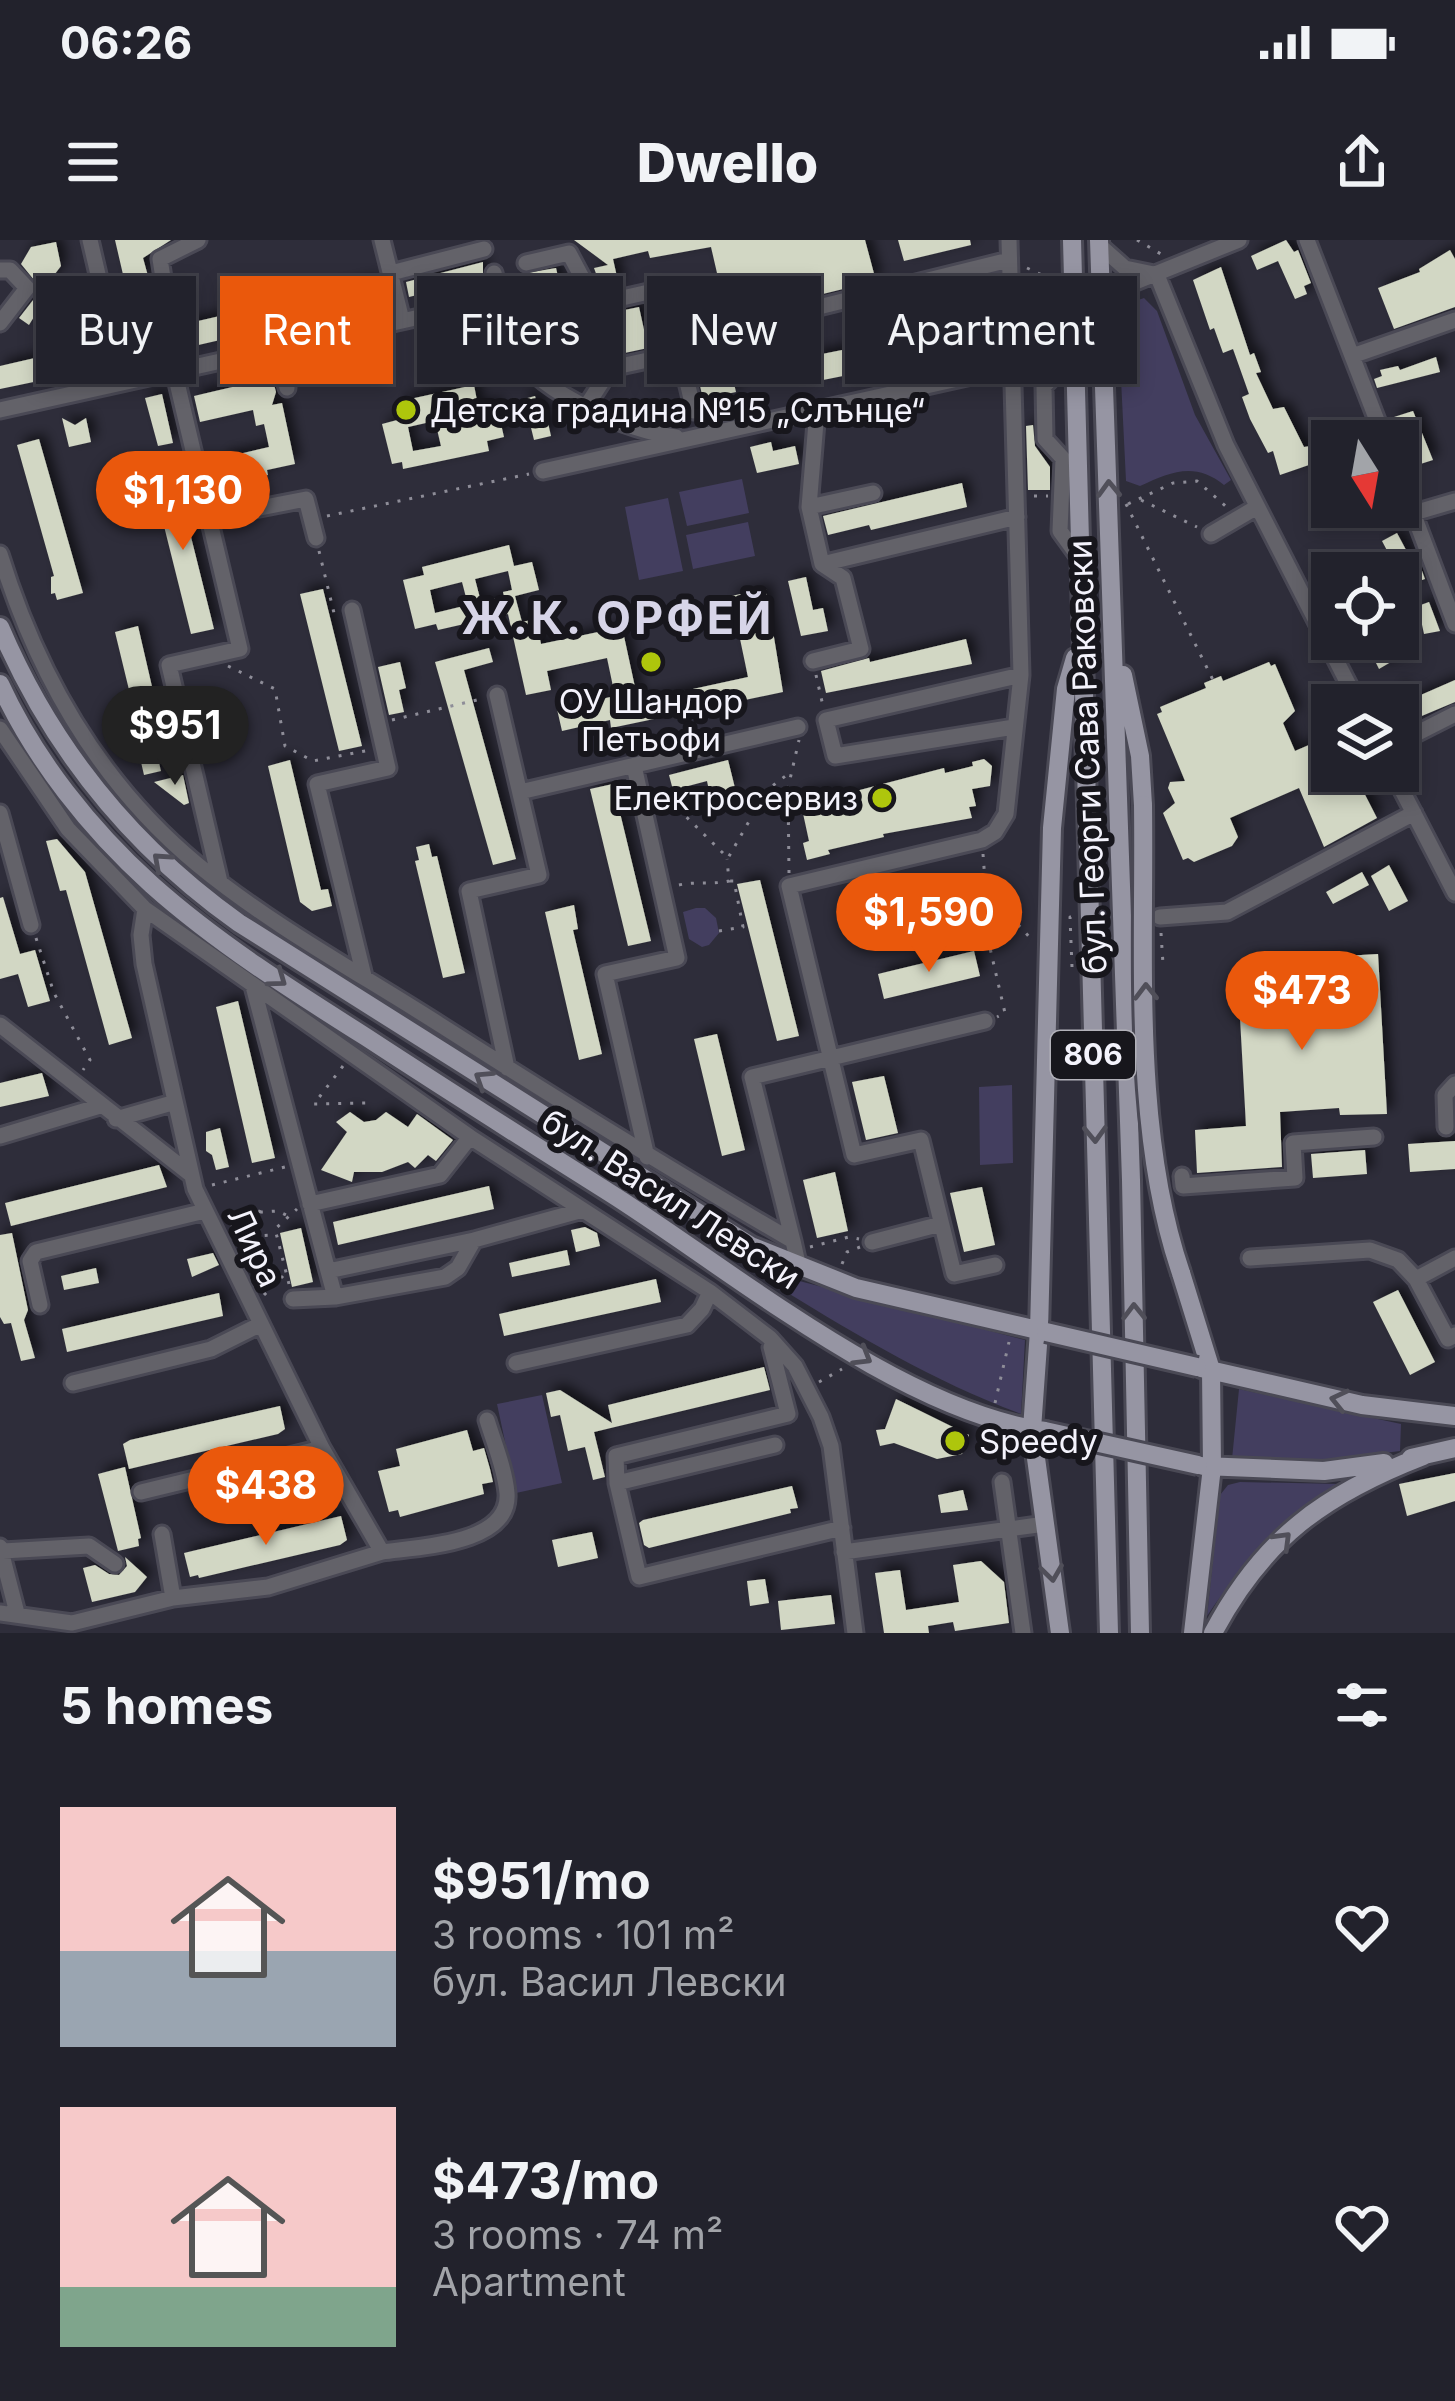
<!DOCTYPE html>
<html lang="en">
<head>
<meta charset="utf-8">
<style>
	:root { --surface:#22222c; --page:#2a2a34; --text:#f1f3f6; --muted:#a2a4a9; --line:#3f3f48; --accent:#ea580c }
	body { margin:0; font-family:Inter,sans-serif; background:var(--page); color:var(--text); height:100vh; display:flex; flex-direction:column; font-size:45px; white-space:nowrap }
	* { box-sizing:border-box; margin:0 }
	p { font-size:39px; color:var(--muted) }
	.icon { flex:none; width:66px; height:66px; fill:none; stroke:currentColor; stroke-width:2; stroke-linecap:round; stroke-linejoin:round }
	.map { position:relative; height:1393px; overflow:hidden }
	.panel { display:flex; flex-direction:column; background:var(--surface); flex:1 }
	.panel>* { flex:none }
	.top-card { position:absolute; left:36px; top:36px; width:1383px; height:108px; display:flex; gap:24px }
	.needle { width:78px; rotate:169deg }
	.controls { position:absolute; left:1311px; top:180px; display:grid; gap:24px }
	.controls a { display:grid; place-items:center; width:108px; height:108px; border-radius:0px; background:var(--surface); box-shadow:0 6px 18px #0003,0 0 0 3px var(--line); font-size:60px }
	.price { position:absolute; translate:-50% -102px; padding:0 27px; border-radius:42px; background:var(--accent); color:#fff; font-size:39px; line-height:78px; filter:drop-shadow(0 3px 6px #0008) }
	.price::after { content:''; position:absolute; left:50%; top:72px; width:36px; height:27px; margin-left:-18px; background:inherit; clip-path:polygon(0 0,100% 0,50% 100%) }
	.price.active { background:#222; color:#fff }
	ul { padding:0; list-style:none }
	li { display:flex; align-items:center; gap:36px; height:300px; padding:0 60px }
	li span { display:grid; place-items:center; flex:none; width:336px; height:240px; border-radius:0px; color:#555 }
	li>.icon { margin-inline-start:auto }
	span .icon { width:144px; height:144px; fill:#fffc; stroke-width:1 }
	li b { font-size:51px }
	h2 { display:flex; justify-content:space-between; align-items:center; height:144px; padding:0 60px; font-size:51px }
	.pill { padding:0 42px; border-radius:0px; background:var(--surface); box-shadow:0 6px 18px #0003,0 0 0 3px var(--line); font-size:42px; line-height:108px }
	.pill.active { background:var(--accent); color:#fff }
	.status { display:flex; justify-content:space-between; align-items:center; height:84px; padding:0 60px; background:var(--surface); direction:ltr }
	.status svg { height:33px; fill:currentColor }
	header { display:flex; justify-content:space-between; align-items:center; height:156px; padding:0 60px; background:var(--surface); font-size:54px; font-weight:800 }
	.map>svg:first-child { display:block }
	.green { fill:#433e5f }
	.building { fill:#d2d7c4; fill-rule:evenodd; filter:url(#shadow) }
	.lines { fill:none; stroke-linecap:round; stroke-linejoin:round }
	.minor-casing { stroke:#4a4955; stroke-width:21 }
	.major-casing { stroke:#4a4955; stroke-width:24 }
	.path { stroke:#8e8d98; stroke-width:3; stroke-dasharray:3 9; stroke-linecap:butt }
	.minor { stroke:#636269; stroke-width:15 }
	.major { stroke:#9695a3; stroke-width:18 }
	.major-bridge-casing { stroke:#4a4955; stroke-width:24; stroke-linecap:butt }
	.major-bridge { stroke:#9695a3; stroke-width:18 }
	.oneway { stroke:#504f59 }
	.poi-dot { fill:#aec60c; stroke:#17161c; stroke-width:4.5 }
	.labels { text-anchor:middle; stroke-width:12; stroke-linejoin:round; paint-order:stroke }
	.shield { fill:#17161c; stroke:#b2b1b9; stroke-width:3 }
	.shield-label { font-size:30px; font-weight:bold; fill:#f4f3fc }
	.poi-label { font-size:33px; fill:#f4f3fc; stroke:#17161c; text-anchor:start }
	.street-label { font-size:33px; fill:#f4f3fc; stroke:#17161c }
	.district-label { font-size:45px; font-weight:bold; letter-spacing:3px; fill:#d7d5e8; stroke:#17161c }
</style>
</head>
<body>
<div class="status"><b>06:26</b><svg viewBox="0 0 49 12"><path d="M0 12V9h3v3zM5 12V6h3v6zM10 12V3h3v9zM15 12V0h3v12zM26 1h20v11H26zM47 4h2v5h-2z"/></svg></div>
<header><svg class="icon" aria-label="menu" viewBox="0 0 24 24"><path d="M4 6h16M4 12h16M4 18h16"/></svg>Dwello<svg class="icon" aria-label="share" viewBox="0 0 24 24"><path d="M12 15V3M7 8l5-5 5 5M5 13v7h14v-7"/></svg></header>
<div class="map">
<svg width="1455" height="1393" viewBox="0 0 1455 1393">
	<defs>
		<filter id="shadow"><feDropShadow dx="6" dy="-6" stdDeviation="6" flood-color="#0009"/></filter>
	</defs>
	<rect width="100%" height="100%" fill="#2e2d3a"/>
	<path class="green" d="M1144,58L1157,71L1195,175L1231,240L1224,245C1195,221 1170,232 1140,246L1126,241L1118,78L1124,65Z
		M742,239L749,273L687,286L679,252Z
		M668,258L683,331L639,340L625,267Z
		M748,282L755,316L693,329L686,295Z
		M696,668H705L716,678L719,693L709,705L702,707L689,699L683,672Z
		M1012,845L1013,923L980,925L979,847Z
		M788,1038L1025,1100L1021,1174C936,1142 861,1098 783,1050Z
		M1239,1149L1401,1184L1400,1211L1322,1221L1232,1219Z
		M542,1155L562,1243L516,1253L497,1164Z
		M1240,1242L1339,1244C1278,1287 1250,1313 1207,1376L1220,1255L1228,1245Z"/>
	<path class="building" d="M115,0H171L143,18L148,36L125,43Z
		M574,0H865L876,41L737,75L723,67V78L674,90L668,61L690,57L688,48L704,56L720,46L711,7L650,18L648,11L613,19L619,46L602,50L594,28L608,25Z
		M898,0H970L971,5L904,21Z
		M1286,0L1294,12L1298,10L1311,43L1304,46L1307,54L1295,59L1278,21L1257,30L1251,16Z
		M56,2L61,26L38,56L45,59L29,85L19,78L37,55L39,46L21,24L31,7Z
		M1450,10L1455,19V67L1394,89L1378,48L1420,32L1419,29Z
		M483,22V39L409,57L406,42Z
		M1221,27L1250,115L1254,113L1261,132L1256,133L1273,169L1284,167L1304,207L1332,203V217L1280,235L1273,211L1268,213L1250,179L1242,157L1249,154L1233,109L1223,113L1214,88L1210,90L1193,40Z
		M556,28L567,76L532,83L521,34Z
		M372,41L377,64L142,118L137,95Z
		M639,67L648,108L620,114L610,73Z
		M958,87L963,112L818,141L812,116Z
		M724,103L736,152L703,159L692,111Z
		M96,104L99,118L89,120L91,130L0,149V126Z
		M1436,117L1440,132L1377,148L1374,139L1382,136L1380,130L1398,126L1400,130Z
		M263,134H271L276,152L272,165L282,163L295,224L267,230L268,235L228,244L222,218L269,207L264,184L256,186L253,170L200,182L194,156L254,142Z
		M474,145L478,166L496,163L504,197L487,201L489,211L403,229L402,222L392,224L382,184L405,178L401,161ZM435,181L441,206L413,211L408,187Z
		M162,154L173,203L158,206L145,158Z
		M535,156L538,167L544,166L551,196L534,200L524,159Z
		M1413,171L1433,220L1411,227L1394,177Z
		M62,178L75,185L86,178L91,202L69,207Z
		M1033,185L1035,206L1050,227V250H1028L1026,186Z
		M39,199L83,353L57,360L55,353L51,354V337L54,336L17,205Z
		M771,202L773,211L795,206L799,224L757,233L750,207Z
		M175,233L214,389L191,394L152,238Z
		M962,243L967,267L871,290L869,285L828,295L823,276Z
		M1397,293L1414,325L1419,323L1425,339L1405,346L1394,317L1391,318L1382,301Z
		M509,305L514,326L532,322L539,350L515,356L522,382L536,379L541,404L622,387L638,461L748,437L731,356L766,349L783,452L611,488L610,480L562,491L557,469L615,456L607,418L547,431L551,450L526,455L508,374L438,390L436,384L415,389L403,340L424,335L422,327ZM508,331L512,350L503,352L504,356L481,362L475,339ZM462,342L468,365L435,373L430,350Z
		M806,337L813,370L823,368L828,391L801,396L788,341Z
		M323,349L362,506L339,511L300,354Z
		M1429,362L1440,391L1424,394L1418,366Z
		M138,386L165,503L155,506L161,531L144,535L141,522L146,520L115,392Z
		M966,399L972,424L826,453L821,431L869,418L870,422Z
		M1364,399H1393L1400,411L1394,414L1396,419L1379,429Z
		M489,408L493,422L464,430L516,619L493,625L435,422Z
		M400,422L406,448L399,450L404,472L389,475L378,427Z
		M1269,422L1271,426L1275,424L1295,471L1283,483L1295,511L1332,495V531H1359L1360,545L1377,578L1324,607L1299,548L1230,578L1238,597L1232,606L1194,622L1188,618L1183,620L1163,573L1175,563L1168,548L1170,542L1185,541L1157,474L1162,472L1160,467L1206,448L1204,443L1221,436L1223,441Z
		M1455,440V462L1398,486V443L1407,461Z
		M984,519L992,526L990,546L972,549L976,566L969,567L972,578L883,594L884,597L828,610L830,614L807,620L803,603L809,601L799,555L836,550L837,556L944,528L945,533L973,526L972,522Z
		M290,520L321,650L328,649L332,666L312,671L300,662L268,526Z
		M728,520L735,548L710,555L707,541L673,550L669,535Z
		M183,535L189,563L184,565L154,542Z
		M613,544L651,701L628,706L590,549Z
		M57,599L85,632L132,798L109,805L66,650L60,651L46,601Z
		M429,604L432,617L437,616L465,733L443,738L415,621L419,620L416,607Z
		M1389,625L1408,661L1389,671L1371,636Z
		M1362,632L1369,645L1333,664L1326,652Z
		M760,640L799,796L777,801L737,644Z
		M3,657L20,714L35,710L50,761L28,767L18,734L0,739V658Z
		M574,665L578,689L573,690L602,814L579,820L545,672Z
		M974,711L980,736L884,759L878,734Z
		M1378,714L1387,874L1340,875L1339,868L1280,872L1282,927L1197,933L1195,890L1246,886L1238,742H1246L1245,722Z
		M238,761L275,918L252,923L216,767Z
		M717,794L745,910L722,916L694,799Z
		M42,833L49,856L0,867V843Z
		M884,836L898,893L866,900L852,842Z
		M350,872L364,882L376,880L386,872L408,887L417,874L453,900L436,921L428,915L415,928L408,922L382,932H354L352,942L321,930L347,892L336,882Z
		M220,888L229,927L216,930L212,915L206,911V892Z
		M1455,901V929L1410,932L1408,904Z
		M1365,910L1367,934L1313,938L1311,914Z
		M159,925L167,947L11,986L5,963Z
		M835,932L848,991L817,998L803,940Z
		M489,946L494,969L338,1005L333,982Z
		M982,947L995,1005L964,1012L950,953Z
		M585,987L597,993L600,1006L576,1012L571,990Z
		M301,988L313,1042L292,1047L280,993Z
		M12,993L28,1070L24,1080L35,1118L21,1121L11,1083L4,1084L0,1077V995Z
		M567,1010L570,1025L512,1037L509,1023Z
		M213,1013L219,1025L192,1037L187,1019Z
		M96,1028L99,1043L64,1050L61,1036Z
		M656,1039L661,1062L504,1096L499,1074Z
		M1398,1050L1435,1122L1410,1135L1373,1062Z
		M219,1053L223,1076L67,1112L62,1089Z
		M764,1127L770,1150L594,1192L605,1237L593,1240L585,1207L568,1211L560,1175L551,1177L546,1153L560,1150L612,1183L608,1165Z
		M896,1159L969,1195L962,1214L937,1219L894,1203L880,1206L876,1190L885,1189Z
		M280,1166L285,1189L278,1194L129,1229L123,1204L130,1200Z
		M467,1190L473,1211L484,1208L490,1229L493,1242L482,1244L484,1254L400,1277L398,1270L389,1272L378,1231L400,1226L396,1209Z
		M125,1227L141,1298L138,1299L139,1306L118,1311L98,1234Z
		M1455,1233V1261L1407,1276L1399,1244Z
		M792,1246L798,1268L790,1269L791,1273L649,1308L644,1305L639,1283L643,1280Z
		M963,1250L968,1270L941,1273L938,1255Z
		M341,1276L347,1300L340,1305L199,1338L198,1335L190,1337L184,1313Z
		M592,1292L598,1318L558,1327L552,1300Z
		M125,1317L147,1337L135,1352L92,1362L83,1328L95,1325L109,1334L119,1335L127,1326Z
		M981,1321L1004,1342L1009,1383L955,1391L953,1382L928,1386L929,1393H884L875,1333L900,1330L906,1370L959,1362L953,1325Z
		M765,1339L769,1363L750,1366L747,1341Z
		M831,1355L835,1384L781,1390L778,1361Z"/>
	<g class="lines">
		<defs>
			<path id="minor" d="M90,0L123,142
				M382,0L402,80
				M1307,0L1385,201
				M1099,5L1125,28L1154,34
				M526,23L569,13L596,64L653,51L665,104L677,102L680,113L611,128L587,165
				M0,30H10L27,48L0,83
				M391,33L484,9
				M494,33C501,60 505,92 519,115C542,154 631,192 676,197
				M1157,35L1226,205L1359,465
				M104,62L164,44L160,19L198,0
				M596,64L611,128
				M1105,82L1112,61L1123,47L1239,0
				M677,102L1009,20
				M277,107L287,148
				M517,112L603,93
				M680,113L694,171
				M1076,113L1044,146L1045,199L1079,236
				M1352,116L1455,80
				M174,130L240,409L169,425L220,642
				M0,170L501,59
				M1063,219L1060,291L1081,320
				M543,231L1012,127
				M1398,233L1455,384
				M809,267L873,253
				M1414,273L1455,261
				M208,278L306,259L316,298
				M1211,294L1257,267
				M0,314C37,434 100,544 198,625C272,686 361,734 442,786C558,860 674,932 793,1001L799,1028
				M822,324L1017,277
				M352,370L388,528L317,544L364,736
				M813,421L861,409L843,338L822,324L809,267L817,170
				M497,455L539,635L469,651L507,828
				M1014,487L835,516L826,480L1021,435
				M0,489L68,589L145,669L470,897L710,1052L770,1098L795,1126L821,1177L831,1206L855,1393
				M1398,503L1455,474
				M634,526L677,718L605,734L647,917
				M1392,531L1455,653
				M520,552L798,487
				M0,573L31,685
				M1160,677L1227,672L1414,573
				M253,746L328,1031
				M0,785L189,933
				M116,879L172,863
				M1446,887L1445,855L1455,844
				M0,896L100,866
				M1182,936L1183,946L1295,938L1293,903L1374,897
				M310,964L440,935L470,897
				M793,1001L752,837L985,781
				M872,1002L941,984
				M1250,1018L1370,1010L1398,1020L1416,1039
				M1455,1018L1416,1039L1448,1099L1455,1095
				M995,1025L954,1034L921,900L854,915L789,646L982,600L995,592L1006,574L1021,435L1009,0
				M335,1057L328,1031L474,1000L583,970
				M293,1059L335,1057L445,1037L458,1028L474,1000
				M40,1065L30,1021L36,1012L205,971
				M771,1107L788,1174L616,1216L617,1243L639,1337L842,1288
				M516,1123L687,1085L702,1069L710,1052
				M73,1143L211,1109L259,1085
				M1002,1242L1023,1393
				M617,1243L775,1205
				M141,1252L322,1208
				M162,1294L173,1358
				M0,1307L17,1373
				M3,1311L89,1306L115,1324
				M382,1312C416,1307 511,1305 507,1253C505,1229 494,1203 487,1180
				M844,1312L1045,1284
				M0,1373L72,1383L173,1358L268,1347L382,1312L322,1208L195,949L144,724L141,695L145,669"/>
			<path id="major" d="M1072,0L1109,1393
				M1099,0L1131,940L1140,1393
				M0,387C52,509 132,607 239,683L751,1006L856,1048L1046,1092
				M1123,435L1140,516L1143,565
				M0,444C35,520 90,589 152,645C217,703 293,751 366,797C447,850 529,902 610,953C733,1031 901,1171 1045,1191
				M1181,1033L1211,1130L1212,1227L1193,1393
				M1201,1128L1362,1165L1455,1176
				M1411,1218L1455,1208
				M1203,1226L1324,1231L1384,1223
				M1060,1393L1032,1189L1039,1091L1052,588L1066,449L1075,418
				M1213,1393C1263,1298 1325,1254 1423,1216"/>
		</defs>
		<use href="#minor" class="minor-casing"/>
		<use href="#major" class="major-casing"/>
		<path class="path" d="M1137,0L1161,14
			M1027,28L1053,40
			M1026,87L1054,86
			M1034,256H1048
			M1141,260L1197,287
			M1126,264L1213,440
			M1128,264L1173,243L1197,241L1229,269
			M327,276L529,234
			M319,311L334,373L338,372
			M228,426L275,449L285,506L313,521L370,510
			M816,435L823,466
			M392,480L481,459
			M661,552L728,618L767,550L792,531
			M983,614L990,708L1005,773L997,777
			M789,633L788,548L799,500
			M679,645C696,641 711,645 729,641L727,619
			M986,649L1032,700
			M719,691L743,687L734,641H730
			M1161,693L1163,724
			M36,698L54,753L90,820L83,830
			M1072,727L1070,677H1073
			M343,826L314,864L366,863
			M212,945L285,927
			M261,972L256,970L253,976L257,979L261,972L278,971L288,976
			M231,985L256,996L273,995
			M810,1007L849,997L859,999
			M842,1024L847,1012L860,1007
			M289,1044L275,989L297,969
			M264,1055L283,1036
			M819,1142L842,1129
			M995,1163L1009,1102"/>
		<use href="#minor" class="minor"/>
		<use href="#major" class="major"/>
		<defs>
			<path id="major-bridge" d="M1143,565C1145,716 1132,890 1181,1033
				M1046,1092L1197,1127
				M1045,1191L1198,1225"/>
		</defs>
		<use href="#major-bridge" class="major-bridge-casing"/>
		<use href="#major-bridge" class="major-bridge"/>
	</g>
	<defs><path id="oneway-chevron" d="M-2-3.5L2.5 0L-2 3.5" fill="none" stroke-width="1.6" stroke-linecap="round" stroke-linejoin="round" transform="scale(3)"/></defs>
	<g class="oneway">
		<use href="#oneway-chevron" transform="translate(1109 249) rotate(-92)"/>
		<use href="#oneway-chevron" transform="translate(161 621) rotate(-138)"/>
		<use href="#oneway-chevron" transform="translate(278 739) rotate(36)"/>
		<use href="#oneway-chevron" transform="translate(1146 752) rotate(-91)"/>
		<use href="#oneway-chevron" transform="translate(483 839) rotate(-147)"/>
		<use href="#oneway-chevron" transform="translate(1095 894) rotate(88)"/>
		<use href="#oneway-chevron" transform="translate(1134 1072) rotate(-91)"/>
		<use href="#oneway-chevron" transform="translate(863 1117) rotate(31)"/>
		<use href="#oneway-chevron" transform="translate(1339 1160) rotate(-167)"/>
		<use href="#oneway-chevron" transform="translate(1283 1300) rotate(-45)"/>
		<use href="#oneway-chevron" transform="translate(1052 1333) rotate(82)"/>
	</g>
	<g class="poi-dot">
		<circle cx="406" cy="170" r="12"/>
		<circle cx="651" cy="422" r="12"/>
		<circle cx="882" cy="558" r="12"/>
		<circle cx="955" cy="1201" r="12"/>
	</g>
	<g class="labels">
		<rect class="shield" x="1051" y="791" width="84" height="48" rx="9"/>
		<g class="shield-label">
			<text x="1093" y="825">806</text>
		</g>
		<g class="poi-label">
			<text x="430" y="182">Детска градина №15 „Слънце“</text>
			<text x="651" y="473" text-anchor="middle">ОУ Шандор<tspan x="651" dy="38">Петьофи</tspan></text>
			<text x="858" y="570" text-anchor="end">Електросервиз</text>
			<text x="979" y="1213">Speedy</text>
		</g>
		<g class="street-label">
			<text transform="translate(1087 517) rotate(-92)" y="12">бул. Георги Сава Раковски</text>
			<text transform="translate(671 959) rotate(33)" y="12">бул. Васил Левски</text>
			<text transform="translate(255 1007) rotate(65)" y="12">Лира</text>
		</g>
		<g class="district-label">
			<text x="618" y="394">Ж.К. ОРФЕЙ</text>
		</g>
	</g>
</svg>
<div class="controls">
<a><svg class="needle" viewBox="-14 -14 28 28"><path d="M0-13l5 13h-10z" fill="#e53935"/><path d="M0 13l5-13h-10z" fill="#a2a4a9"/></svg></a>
<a><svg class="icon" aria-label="locate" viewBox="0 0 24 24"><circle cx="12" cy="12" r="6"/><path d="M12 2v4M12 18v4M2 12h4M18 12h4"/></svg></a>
<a><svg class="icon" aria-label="layers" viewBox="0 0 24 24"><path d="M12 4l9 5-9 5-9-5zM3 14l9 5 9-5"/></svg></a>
</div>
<b class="price" style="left:183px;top:313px">$1,130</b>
<b class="price active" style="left:175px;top:548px">$951</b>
<b class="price" style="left:929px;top:735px">$1,590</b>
<b class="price" style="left:1302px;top:813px">$473</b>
<b class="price" style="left:266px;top:1308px">$438</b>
<div class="top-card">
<a class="pill">Buy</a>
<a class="pill active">Rent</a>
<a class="pill">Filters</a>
<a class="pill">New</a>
<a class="pill">Apartment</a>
</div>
</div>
<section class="panel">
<h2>5 homes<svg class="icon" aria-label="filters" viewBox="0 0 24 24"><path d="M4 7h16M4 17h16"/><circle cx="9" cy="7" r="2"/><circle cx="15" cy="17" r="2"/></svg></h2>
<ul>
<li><span style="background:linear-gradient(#f6c9c9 60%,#9aa5b1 0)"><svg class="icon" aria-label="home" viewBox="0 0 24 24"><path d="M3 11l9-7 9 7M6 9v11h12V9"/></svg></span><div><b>$951/mo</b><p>3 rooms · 101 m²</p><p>бул. Васил Левски</p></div><svg class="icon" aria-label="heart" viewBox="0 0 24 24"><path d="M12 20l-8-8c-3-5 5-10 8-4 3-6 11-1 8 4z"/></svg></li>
<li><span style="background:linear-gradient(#f6c9c9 75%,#7fa58c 0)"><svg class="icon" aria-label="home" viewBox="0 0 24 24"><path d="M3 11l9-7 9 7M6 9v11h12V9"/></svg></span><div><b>$473/mo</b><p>3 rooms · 74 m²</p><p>Apartment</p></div><svg class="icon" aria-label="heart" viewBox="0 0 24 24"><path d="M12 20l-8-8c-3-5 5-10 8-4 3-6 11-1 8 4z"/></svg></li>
</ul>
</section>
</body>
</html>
